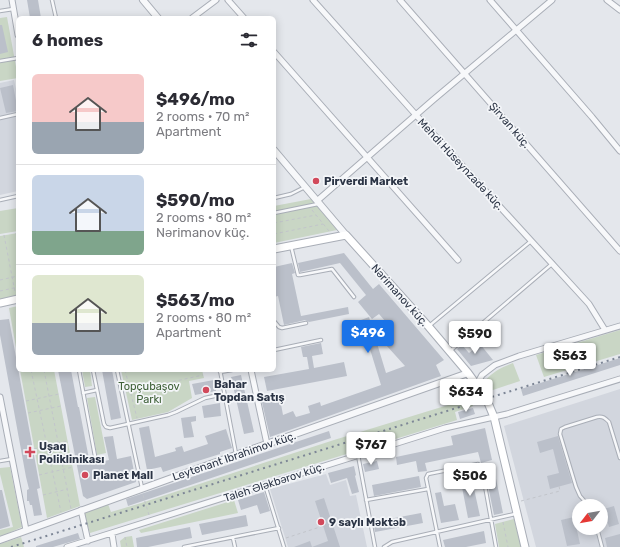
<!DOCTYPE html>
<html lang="en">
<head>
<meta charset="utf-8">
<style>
	:root { --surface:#fff; --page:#f2f2f3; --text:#2b2b33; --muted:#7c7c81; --line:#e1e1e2; --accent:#1a73e8 }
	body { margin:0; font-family:Rubik,sans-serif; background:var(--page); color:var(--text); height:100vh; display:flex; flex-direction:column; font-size:15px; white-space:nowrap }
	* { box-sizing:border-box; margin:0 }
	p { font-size:13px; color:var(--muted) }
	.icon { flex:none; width:22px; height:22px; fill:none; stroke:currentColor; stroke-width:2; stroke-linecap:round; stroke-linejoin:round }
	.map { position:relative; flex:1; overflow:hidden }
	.details { position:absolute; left:16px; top:16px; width:260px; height:356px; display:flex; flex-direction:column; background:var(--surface); border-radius:6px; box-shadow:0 2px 10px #0003 }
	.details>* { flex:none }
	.needle { width:26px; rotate:239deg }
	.buttons { position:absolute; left:572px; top:499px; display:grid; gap:8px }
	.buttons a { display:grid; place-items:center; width:36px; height:36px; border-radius:50%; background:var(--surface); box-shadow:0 2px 10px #0003; font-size:20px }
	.price { position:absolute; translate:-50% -34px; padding:0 9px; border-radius:4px; background:#fff; color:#222; font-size:13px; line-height:26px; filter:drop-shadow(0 1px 2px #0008) }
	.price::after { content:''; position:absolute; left:50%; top:24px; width:12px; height:9px; margin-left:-6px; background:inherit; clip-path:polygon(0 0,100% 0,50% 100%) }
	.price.on { background:var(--accent); color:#fff }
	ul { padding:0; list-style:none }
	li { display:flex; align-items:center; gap:12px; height:100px; padding:0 16px }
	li+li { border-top:1px solid var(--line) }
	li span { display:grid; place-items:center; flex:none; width:112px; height:80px; border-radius:6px; color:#555 }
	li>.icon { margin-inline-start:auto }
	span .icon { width:48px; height:48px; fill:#fffc; stroke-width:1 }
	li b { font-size:17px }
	h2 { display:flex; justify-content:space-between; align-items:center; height:48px; padding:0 16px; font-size:17px }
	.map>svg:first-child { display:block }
	.built { fill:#d2d6de; fill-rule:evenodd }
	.green { fill:#c9d6c5 }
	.building { fill:#bbc0ca }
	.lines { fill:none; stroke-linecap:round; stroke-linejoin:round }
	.service-casing { stroke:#a9aeb7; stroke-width:4.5 }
	.minor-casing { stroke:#a9aeb7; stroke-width:7 }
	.tertiary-casing { stroke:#a9aeb7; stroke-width:8 }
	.secondary-casing { stroke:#a9aeb7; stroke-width:9 }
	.path { stroke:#c2c5cb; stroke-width:1; stroke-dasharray:3 3; stroke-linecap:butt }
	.service { stroke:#f7f8fa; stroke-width:2.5 }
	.minor { stroke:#f7f8fa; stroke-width:5 }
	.tertiary { stroke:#f7f8fa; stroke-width:6 }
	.secondary { stroke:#fff; stroke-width:7 }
	.rail { stroke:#7d8696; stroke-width:2; stroke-dasharray:2 4; stroke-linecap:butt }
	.poi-dot { fill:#d1495b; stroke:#f4f6f9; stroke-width:1.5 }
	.labels { text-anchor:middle; stroke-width:3.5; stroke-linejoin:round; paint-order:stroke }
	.street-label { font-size:11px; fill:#2b3445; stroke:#f4f6f9 }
	.poi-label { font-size:11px; font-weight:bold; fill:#2b3445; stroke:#f4f6f9; text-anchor:start }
	.park-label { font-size:11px; fill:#3f6138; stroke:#f4f6f9 }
</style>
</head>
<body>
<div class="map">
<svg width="620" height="547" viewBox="0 0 620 547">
	<rect width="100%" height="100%" fill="#e4e7ec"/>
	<path class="built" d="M14,80L18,98V191L0,195V83Z
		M620,389V547H536L504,426ZM579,506H601V528H579Z
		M326,474L330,485L346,480L350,496L356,495L367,547H288L270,489Z"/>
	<path class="green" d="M7,17L18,78L0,81V18Z
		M311,199L337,230L274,243V206Z
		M18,208V231L0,234V211Z
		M18,233V295L0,299V236Z
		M18,306V359L9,308Z
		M620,330V354L544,377L536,355Z
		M513,363L520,381L490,391L485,381C492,372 502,367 513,363Z
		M20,370H54L80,506L47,518Z
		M82,370H90L92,386L85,387Z
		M121,370H202L204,378L189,381L192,398L168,412L132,420Z
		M95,397L106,453L97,455L87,398Z
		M471,398L473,406L455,412L457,420L90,533L84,513L108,504L111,512L138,504L334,440Z
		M10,467L22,527L0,537V530L13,527L0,474V468Z
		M234,500L238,513L141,533L139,530Z
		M514,519L521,547H499L495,524Z
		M132,536L134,547H121L120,541L125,537Z
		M21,537L24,547H0V544Z"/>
	<path class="building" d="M27,0H38L41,18H30Z
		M0,25H2L8,52L0,54Z
		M13,85L18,111L6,113L0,88Z
		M344,253L373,289L379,284L444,360L436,365L441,376L270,437L261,398L269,396L270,401L280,399L283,415L293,411L296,417L310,413L308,406L320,402L321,406L381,385L361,320L369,317L386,373L405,366L386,345L390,342L384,334L391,328L379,314L372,319L358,302L366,295L340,263L300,272L298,263Z
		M292,263L295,273L292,274L301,316L348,307L349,314L309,322L305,320L284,325L278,296L274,297V267Z
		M9,319L40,488L37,489L42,515L34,516L32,505H30L29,501H27V490L29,489L26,477L0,335V320Z
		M321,343L323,354L312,356L314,368L344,362L347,376L267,391L264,377L309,369L307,357H303L301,347Z
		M480,344L493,360L471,366L457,349L462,345L469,353Z
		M620,358V365L523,396L521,389Z
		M58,370H71L78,407H79L90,464L109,460L104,437L113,436L117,459L131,456L136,482L87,499L83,496Z
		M102,370H112L121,418L111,420Z
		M241,375L254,432L244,434L231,377Z
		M214,380L216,391L195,395L192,384Z
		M464,382L469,396L447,404L442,389Z
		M220,403L221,416L204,418L202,406Z
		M473,408L475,414L460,419L458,412Z
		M196,416V421L191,422L194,437L184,438L181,418Z
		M149,426L155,457L176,451L175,448L182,446L184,452L208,444L205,436L226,429L232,448L220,452V454L163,472L161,467L147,470L139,428Z
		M485,428L492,460L481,463L478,452L425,463L427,471L418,472L416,461L397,465L396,457L453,445L451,436Z
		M329,431L331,438L128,506L126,499Z
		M558,436L572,483L550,489L547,476L559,473L553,449L540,453L537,442Z
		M377,461L379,469L365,472L363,464Z
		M354,466L356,475L355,476L359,492L352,494L347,478L331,483L328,473Z
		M494,469L503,513L494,515L485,471Z
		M471,475L480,516L468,518L460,477Z
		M419,476L421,487L374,496L372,485Z
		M0,490H2L10,526L0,529Z
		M264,492L270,511L260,514L257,505L241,510L238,500Z
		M441,492L444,506L455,504L459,520L441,523L435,493Z
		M324,498L340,547H294L310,541L312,547L328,541L315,501Z
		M614,506L619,524L609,527L604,509Z
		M421,513L423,523L375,532L373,522Z
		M246,515L248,526L202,535L199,524Z
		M574,517L580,544L567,546L561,520Z
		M190,527L192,538L148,547H137L136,538Z
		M484,531L486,543L466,547H445L443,540Z
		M78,533L80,539L53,547H36V546Z
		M620,534V547H607L605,538Z"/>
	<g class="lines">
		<defs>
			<path id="service" d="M52,0L56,18
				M0,11L13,9
				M0,61L18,58
				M0,118L18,114
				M274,198L291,194L305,187
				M0,200L18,196
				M274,213L318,204
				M291,246L298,275H300L332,269L354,297
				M274,321L279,327L282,328L306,323
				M429,326L531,241
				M274,350L321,340
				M450,351L553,263
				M79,370L95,456
				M93,370L104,424L106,427L110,428L168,415L176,412L205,398L224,394
				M117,370L142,488
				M220,370L236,454
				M220,372L232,370
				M83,393L97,390
				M358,455L375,547
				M0,461L12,459
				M265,485L284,547
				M366,500L428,489
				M589,506L580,496L576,487L560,434L561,429L565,427L597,417C603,416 605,418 609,422L620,458
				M597,528L602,547
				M233,538L235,547
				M184,547L279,528
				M384,547L392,542L515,514
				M440,547L426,478L428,474L478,464L482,469L496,547"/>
			<path id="minor" d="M12,0L18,35
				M228,0L244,18
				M313,0L416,115L589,304L605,330
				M400,0L620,251
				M490,0L592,117L620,151
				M607,0L620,10
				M192,18L216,0
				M274,52L458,260
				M318,200L433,100L552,0
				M251,370L267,444
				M477,384L482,375L495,365L519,356L620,326
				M0,397L26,530
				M81,510L88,541
				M112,534L114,547
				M67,547L445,428L507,414L620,379"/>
			<path id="tertiary" d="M143,0L158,18
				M274,150L346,235
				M0,540L230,457L468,373"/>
			<path id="secondary" d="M274,249L346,235L429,327L468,373L486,398L494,417L525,547
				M0,303L18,299"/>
		</defs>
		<use href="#service" class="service-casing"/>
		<use href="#minor" class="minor-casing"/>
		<use href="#tertiary" class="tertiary-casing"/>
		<use href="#secondary" class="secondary-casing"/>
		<path class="path" d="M312,210L329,231
			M274,223L316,215
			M16,233L18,244
			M274,234L323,224
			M4,235L15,292
			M0,280L18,276
			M0,291L18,287
			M17,354L18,353
			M31,370L61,512
			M44,370L71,509
			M125,370L137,418
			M126,392L203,375
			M26,401L59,394
			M28,413L61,406
			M34,449L68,441
			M39,475L73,467
			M43,495L68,489
			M143,495L149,515
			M521,501L560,491L559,486
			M503,522L508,547
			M125,537L127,547
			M286,538L323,526"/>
		<use href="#service" class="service"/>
		<use href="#minor" class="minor"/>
		<use href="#tertiary" class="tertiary"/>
		<use href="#secondary" class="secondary"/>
		<path class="rail" d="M11,547L620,357"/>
	</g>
	<g class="poi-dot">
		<circle cx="316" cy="181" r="4"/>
		<circle cx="206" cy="390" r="4"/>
		<path d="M28 446h4v4h4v4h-4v4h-4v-4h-4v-4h4z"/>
		<circle cx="85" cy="475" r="4"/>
		<circle cx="321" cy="522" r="4"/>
	</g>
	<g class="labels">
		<g class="street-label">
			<text transform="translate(510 125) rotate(49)" y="4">Şirvan küç.</text>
			<text transform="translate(461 164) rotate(47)" y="4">Mehdi Hüseynzadə küç.</text>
			<text transform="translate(400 295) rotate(48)" y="4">Nərimanov küç.</text>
			<text transform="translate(234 456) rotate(-19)" y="4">Leytenant Ibrahimov küç.</text>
			<text transform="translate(274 482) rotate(-18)" y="4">Taleh Ələkbərov küç.</text>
		</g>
		<g class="poi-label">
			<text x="324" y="185">Pirverdi Market</text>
			<text x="214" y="388">Bahar<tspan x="214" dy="13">Topdan Satış</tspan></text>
			<text x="39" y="450">Uşaq<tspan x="39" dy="13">Poliklinikası</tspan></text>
			<text x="93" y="479">Planet Mall</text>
			<text x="329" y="526">9 saylı Məktəb</text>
		</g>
		<g class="park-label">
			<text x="149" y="390">Topçubaşov<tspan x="149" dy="13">Parkı</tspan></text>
		</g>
	</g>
</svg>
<div class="buttons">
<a><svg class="needle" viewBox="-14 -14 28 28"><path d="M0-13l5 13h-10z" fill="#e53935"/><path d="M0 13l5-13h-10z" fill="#7c7c81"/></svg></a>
</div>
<b class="price on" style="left:368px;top:354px">$496</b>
<b class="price" style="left:475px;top:355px">$590</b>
<b class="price" style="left:570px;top:377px">$563</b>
<b class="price" style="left:466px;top:413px">$634</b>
<b class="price" style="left:371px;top:466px">$767</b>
<b class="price" style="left:470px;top:497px">$506</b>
<section class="details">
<h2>6 homes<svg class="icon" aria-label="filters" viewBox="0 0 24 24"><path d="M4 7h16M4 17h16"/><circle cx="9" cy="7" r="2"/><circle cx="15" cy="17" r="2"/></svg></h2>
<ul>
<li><span style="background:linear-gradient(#f6c9c9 60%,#9aa5b1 0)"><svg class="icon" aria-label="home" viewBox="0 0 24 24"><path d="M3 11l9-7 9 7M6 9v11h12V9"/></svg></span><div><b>$496/mo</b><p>2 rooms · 70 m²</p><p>Apartment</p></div></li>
<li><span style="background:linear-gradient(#c9d6e8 70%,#7fa58c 0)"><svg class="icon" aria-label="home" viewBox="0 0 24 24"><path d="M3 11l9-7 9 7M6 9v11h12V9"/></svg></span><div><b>$590/mo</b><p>2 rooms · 80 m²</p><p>Nərimanov küç.</p></div></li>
<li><span style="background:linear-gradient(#dfe7d0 60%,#9aa5b1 0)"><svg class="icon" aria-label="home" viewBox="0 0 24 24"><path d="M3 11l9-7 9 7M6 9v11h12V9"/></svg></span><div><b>$563/mo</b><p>2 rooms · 80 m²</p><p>Apartment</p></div></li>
</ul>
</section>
</div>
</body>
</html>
